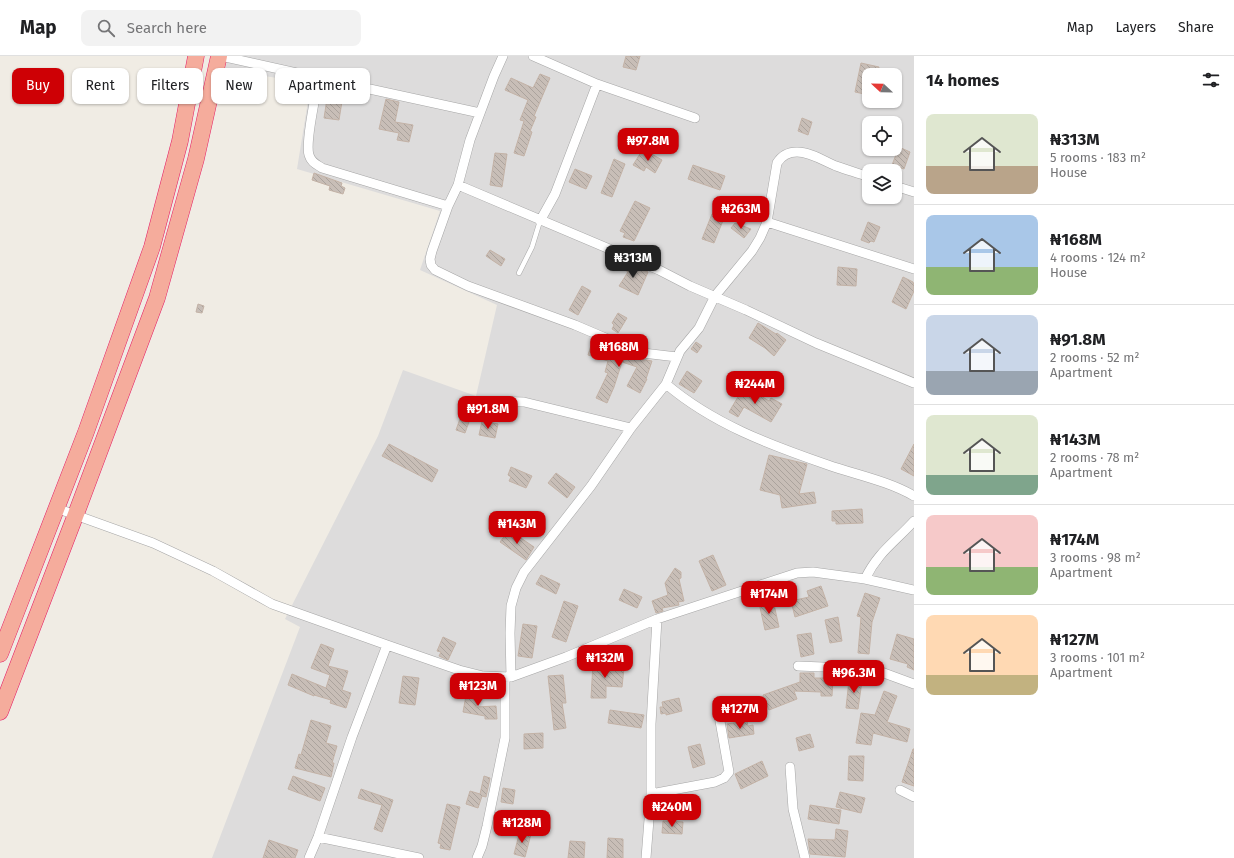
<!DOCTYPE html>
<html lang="en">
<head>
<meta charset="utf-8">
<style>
	:root { --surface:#fff; --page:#f2f2f2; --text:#202124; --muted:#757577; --line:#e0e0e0; --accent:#ce0005 }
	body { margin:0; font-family:"Fira Sans",sans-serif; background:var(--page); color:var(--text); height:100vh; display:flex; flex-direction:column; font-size:15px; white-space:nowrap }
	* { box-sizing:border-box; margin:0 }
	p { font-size:13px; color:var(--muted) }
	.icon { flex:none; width:22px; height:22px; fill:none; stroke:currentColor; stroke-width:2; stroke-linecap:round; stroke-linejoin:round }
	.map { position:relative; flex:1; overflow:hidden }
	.sheet { display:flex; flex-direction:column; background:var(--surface); width:320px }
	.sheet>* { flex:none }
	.top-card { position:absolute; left:12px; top:12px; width:380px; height:36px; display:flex; gap:8px }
	.needle { width:26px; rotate:292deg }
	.tools { position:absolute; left:862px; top:12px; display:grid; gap:8px }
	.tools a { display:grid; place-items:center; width:40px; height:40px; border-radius:8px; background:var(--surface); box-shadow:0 1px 3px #0004; font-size:20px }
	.price { position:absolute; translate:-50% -34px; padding:0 9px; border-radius:8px; background:var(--accent); color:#fff; font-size:13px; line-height:26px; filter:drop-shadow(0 1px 2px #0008) }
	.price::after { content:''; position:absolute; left:50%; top:24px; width:12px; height:9px; margin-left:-6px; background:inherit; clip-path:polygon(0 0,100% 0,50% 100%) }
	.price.on { background:#222; color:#fff }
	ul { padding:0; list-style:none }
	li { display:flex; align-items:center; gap:12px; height:100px; padding:0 12px }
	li+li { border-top:1px solid var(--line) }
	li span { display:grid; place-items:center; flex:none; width:112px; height:80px; border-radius:8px; color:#555 }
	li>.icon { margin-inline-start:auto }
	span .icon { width:48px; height:48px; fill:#fffc; stroke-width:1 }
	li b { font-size:17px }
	h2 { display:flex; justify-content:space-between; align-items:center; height:48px; padding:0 12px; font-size:17px }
	.chip { padding:0 14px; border-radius:8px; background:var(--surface); box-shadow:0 1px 3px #0004; font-size:14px; line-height:36px }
	.chip.on { background:var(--accent); color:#fff }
	header { display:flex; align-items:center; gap:24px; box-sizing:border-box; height:56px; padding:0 20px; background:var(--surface); border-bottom:1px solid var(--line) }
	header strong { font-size:19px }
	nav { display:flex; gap:22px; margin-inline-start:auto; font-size:14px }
	.search { width:280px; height:36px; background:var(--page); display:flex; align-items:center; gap:10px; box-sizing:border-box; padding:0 14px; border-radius:8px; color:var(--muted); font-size:15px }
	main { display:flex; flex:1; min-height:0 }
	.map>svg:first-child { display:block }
	.residential { fill:#dddcdc; fill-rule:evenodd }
	.building { fill:url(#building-back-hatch); stroke:#c3b2a6 }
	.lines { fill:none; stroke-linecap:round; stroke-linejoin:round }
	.service-casing { stroke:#a6a6a6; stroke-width:5.5 }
	.minor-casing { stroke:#a6a6a6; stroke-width:10 }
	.trunk-casing { stroke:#e41b65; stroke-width:17 }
	.service { stroke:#fff; stroke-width:4.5 }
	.minor { stroke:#fff; stroke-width:9 }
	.trunk { stroke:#f5ac9c; stroke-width:16 }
</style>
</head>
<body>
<header>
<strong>Map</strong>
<div class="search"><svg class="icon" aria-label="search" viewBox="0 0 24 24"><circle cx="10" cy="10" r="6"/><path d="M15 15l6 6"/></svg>Search here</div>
<nav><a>Map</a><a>Layers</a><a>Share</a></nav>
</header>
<main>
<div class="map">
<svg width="914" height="802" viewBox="0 0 914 802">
	<defs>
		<pattern id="building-back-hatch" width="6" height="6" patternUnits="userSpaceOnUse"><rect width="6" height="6" fill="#c8beb7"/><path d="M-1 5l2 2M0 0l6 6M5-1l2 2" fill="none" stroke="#aba39d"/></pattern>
	</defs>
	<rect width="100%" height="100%" fill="#f0ece4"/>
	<path class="residential" d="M228,0H914V802H212L300,571L285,563L378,380L403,314L476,340L497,249L420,214L440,155L297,113L311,27L225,14ZM869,19H895V45H869ZM869,67H895V93H869ZM869,115H895V141H869Z"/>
	<path class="building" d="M626,0H640L636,14L623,11Z
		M861,7L879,11L877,19H869V39L855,36Z
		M540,18L550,22L534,60L536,61L530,75L532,76L524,100L514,97L524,65L520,64L528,44L505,34L511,22L533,32Z
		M329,30L344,33L339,64L324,62Z
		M386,43L399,46L395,66L413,69L409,86L397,84L399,77L379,73Z
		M802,62L812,66L808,79L798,75Z
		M899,91L910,96L904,113L892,109Z
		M643,93L662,104L655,117L646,111L644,115L633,109Z
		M495,97L507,98L502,131L490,129Z
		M614,103L625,108L612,141L601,137Z
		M693,109L725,120L720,134L688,123Z
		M575,113L592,120L586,133L569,126Z
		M314,117L342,127L341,130L345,132L343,138L329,134L330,130L312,124Z
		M635,145L650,152L634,185L623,181L625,177L620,175Z
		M746,145L757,152L750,164L739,156Z
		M712,158L724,162L714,187L702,183Z
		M868,166L880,171L874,186L871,185L869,187L861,184Z
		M735,167L751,173L744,182L731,172Z
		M490,194L505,203L501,210L486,200Z
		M625,206L635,212V210L648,216L638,239L619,230L628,216L621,211Z
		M838,211L857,213L856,230L837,229Z
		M903,221L913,226L914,229V235L906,253L892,246Z
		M582,230L591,235L578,259L569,254Z
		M198,248L204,250L202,257L196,256Z
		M618,257L627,262L618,277L612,273L614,269L612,267Z
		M758,267L776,278L777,277L786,284L774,300L765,292L749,282Z
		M593,283L641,303L652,305L646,323H647L640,337L627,330L637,311L622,306L614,331L607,347L596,342L608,317L605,316L608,305L588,299Z
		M696,286L702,290L697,297L691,293Z
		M687,315L702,325L694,337L679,328Z
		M745,329L754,334L753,335L769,345L771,342L782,348L771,366L744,351L738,361L729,356Z
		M466,346L475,349L465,377L456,374Z
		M482,365L498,368L495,382L479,379Z
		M389,388L438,414L432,426L382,400Z
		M914,388V420L901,413Z
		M769,399L807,408L799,438L814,436L816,447L782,452L780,439L760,434Z
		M511,411L532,420L526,432L509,425L511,421L508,419Z
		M556,417L575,431L567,442L548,427Z
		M862,453L863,467L836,468V465H832V455Z
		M509,474L534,491L526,504L500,486Z
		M713,499L726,529L712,535L699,505Z
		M675,512L681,516V522L679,523L684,545L678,546L679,549L662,552L663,555L656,557L652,545L668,539L665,527Z
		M541,519L560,528L556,538L536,528Z
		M821,530L828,550L795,561L791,545L809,541L807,535Z
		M624,533L642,541L637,552L619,544Z
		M865,537L880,542L872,566L869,598L858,597L861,561L857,560Z
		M773,544L779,571L765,574L759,547Z
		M564,545L578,550L566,586L552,581Z
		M838,561L842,585L830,587L825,564Z
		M523,568L537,570L532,602L518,600Z
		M811,577L814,598L801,601L797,579Z
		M897,578L914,583V614L907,611L908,608L890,603Z
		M443,581L456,587L448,604L439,600L441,596L437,595Z
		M321,588L334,593L328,610L348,615L342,634L351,637L346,652L330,647L331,644L314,639V640L288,629L292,618L326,632L330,619L311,612Z
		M593,607L624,612L622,631L606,630V642H591Z
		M800,617H814V622H833L832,640H821V636L794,635L797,643L769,654L763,639L800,626Z
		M563,619L566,647H562L566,672L554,674L548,620Z
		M403,620L419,622L415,649L399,647Z
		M849,624L862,625L858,653L846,652Z
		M467,634L479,636L476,651L496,650L497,663H485V660L463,656Z
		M884,635L897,640L887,666L910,673L907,686L873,677L871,689L856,687L861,657L875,659Z
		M679,642L682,655L666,659V657L661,658L660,651H663L662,646Z
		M610,654L644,659L641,672L608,667Z
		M311,664L331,670L326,687L337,690L332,707H334L331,721L295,712L299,698L301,699Z
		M747,665L748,670L753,669L754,678L729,682L727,668Z
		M543,677V692L524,693V678Z
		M810,678L814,691L799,695L796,682Z
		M700,688L705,708L693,712L688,691Z
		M913,693H914V730L902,726Z
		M849,700H864L863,725L848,724Z
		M762,705L768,720L741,733L735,718Z
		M293,720L325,732L320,745L288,733Z
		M484,720L490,722L486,741L482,740L478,752L466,748L470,735L480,738Z
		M503,732L515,734L513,748L501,746Z
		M361,733L393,744L382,776L374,773L382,749L358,742Z
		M840,736L865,742L861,757L836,751Z
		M447,748L460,751L450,794L440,792L441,788L438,787Z
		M810,749L841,754L839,768L808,763Z
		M663,765L683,766L682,778L662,777Z
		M836,773L848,775L845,801L810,798L808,783L835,784Z
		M520,775L531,778L525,801L514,798Z
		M608,782L623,783V802H607Z
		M269,784L298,794L295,802H263Z
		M570,785L585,786L584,802H568Z"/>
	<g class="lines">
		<defs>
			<path id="service" d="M519,217L532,191L540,165"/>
			<path id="minor" d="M221,0L319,22C316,37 305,86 309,99C311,106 316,108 322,112L448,150L458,129
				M503,0L494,20L470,84L458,129L659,214L690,230L746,254L816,287L914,327
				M533,0L597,28L695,62
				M319,22L480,57
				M895,130L914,136
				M448,150L432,195L430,203L431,209L435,214L468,230L575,269L629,292L643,297L677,301
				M540,165L555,138L597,28
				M767,166L914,213
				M666,328C713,368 770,389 828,409C857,419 888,425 914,440
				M493,345L524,346L631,372
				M56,452L153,487L213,515L272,548L387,589L352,681L318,781L309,802
				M865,523L914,534
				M657,563L797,517L813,516L865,523C878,496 895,486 914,465
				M387,589L459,614L483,620L511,621L566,601L657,563L651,668V738L646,802
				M798,610L873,613L914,628
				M511,621L510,577L511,550L516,532L524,516L591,430L631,372L666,328L680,295L699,272L715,240L752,195L760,182L767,166L777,107C782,99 788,96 797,96C810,96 824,105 836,110C847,114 858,117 869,121
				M790,711L793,753L805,802
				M900,734L914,741
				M651,738L715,726L724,722L729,716L718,654
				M318,781L419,802
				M477,802L482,790L487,770L505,682V621"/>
			<path id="trunk" d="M0,598L86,376L152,191L180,85L196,0
				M0,656L76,458L157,242L196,103L219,0"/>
		</defs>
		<use href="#service" class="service-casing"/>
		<use href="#minor" class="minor-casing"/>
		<use href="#trunk" class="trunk-casing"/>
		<use href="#service" class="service"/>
		<use href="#minor" class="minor"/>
		<use href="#trunk" class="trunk"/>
	</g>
</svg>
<div class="tools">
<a><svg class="needle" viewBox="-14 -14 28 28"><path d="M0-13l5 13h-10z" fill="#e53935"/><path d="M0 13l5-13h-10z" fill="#757577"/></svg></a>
<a><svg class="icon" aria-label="locate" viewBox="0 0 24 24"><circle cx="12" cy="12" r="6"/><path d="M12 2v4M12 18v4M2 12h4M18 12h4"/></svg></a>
<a><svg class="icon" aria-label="layers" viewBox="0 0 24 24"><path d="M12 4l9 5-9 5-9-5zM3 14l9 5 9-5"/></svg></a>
</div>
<b class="price" style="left:648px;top:106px">₦97.8M</b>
<b class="price" style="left:741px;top:174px">₦263M</b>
<b class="price on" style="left:633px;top:223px">₦313M</b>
<b class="price" style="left:619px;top:312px">₦168M</b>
<b class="price" style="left:755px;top:349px">₦244M</b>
<b class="price" style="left:488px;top:374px">₦91.8M</b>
<b class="price" style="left:517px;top:489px">₦143M</b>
<b class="price" style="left:769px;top:559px">₦174M</b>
<b class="price" style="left:605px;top:623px">₦132M</b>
<b class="price" style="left:854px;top:638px">₦96.3M</b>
<b class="price" style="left:478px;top:651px">₦123M</b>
<b class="price" style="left:740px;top:674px">₦127M</b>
<b class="price" style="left:672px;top:772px">₦240M</b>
<b class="price" style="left:522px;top:788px">₦128M</b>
<div class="top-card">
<a class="chip on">Buy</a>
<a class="chip">Rent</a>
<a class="chip">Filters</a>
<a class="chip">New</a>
<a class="chip">Apartment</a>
</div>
</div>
<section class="sheet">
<h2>14 homes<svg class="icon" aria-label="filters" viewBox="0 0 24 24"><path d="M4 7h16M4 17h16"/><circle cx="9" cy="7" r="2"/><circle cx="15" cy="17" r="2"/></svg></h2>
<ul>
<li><span style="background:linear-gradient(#dfe7d0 65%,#b9a48a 0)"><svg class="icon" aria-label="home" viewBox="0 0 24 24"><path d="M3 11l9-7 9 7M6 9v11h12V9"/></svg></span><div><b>₦313M</b><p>5 rooms · 183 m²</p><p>House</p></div></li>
<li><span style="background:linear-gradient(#a9c7e8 65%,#8fb573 0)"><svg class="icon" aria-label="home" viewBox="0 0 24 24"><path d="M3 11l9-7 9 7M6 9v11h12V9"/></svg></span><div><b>₦168M</b><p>4 rooms · 124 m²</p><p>House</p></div></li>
<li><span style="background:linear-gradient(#c9d6e8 70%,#9aa5b1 0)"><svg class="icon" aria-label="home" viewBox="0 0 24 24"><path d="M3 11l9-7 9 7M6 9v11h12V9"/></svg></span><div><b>₦91.8M</b><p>2 rooms · 52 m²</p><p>Apartment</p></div></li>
<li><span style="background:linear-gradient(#dfe7d0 75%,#7fa58c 0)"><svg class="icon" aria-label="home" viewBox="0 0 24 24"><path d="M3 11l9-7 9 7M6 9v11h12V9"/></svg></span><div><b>₦143M</b><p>2 rooms · 78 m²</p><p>Apartment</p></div></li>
<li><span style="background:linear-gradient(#f6c9c9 65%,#8fb573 0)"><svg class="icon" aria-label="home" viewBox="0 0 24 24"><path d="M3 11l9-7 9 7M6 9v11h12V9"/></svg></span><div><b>₦174M</b><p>3 rooms · 98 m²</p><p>Apartment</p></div></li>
<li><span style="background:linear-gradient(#ffd9b3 75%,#c2b280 0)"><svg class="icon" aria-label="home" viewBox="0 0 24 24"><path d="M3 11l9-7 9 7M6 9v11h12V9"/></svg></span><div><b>₦127M</b><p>3 rooms · 101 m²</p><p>Apartment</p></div></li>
</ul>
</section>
</main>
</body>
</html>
